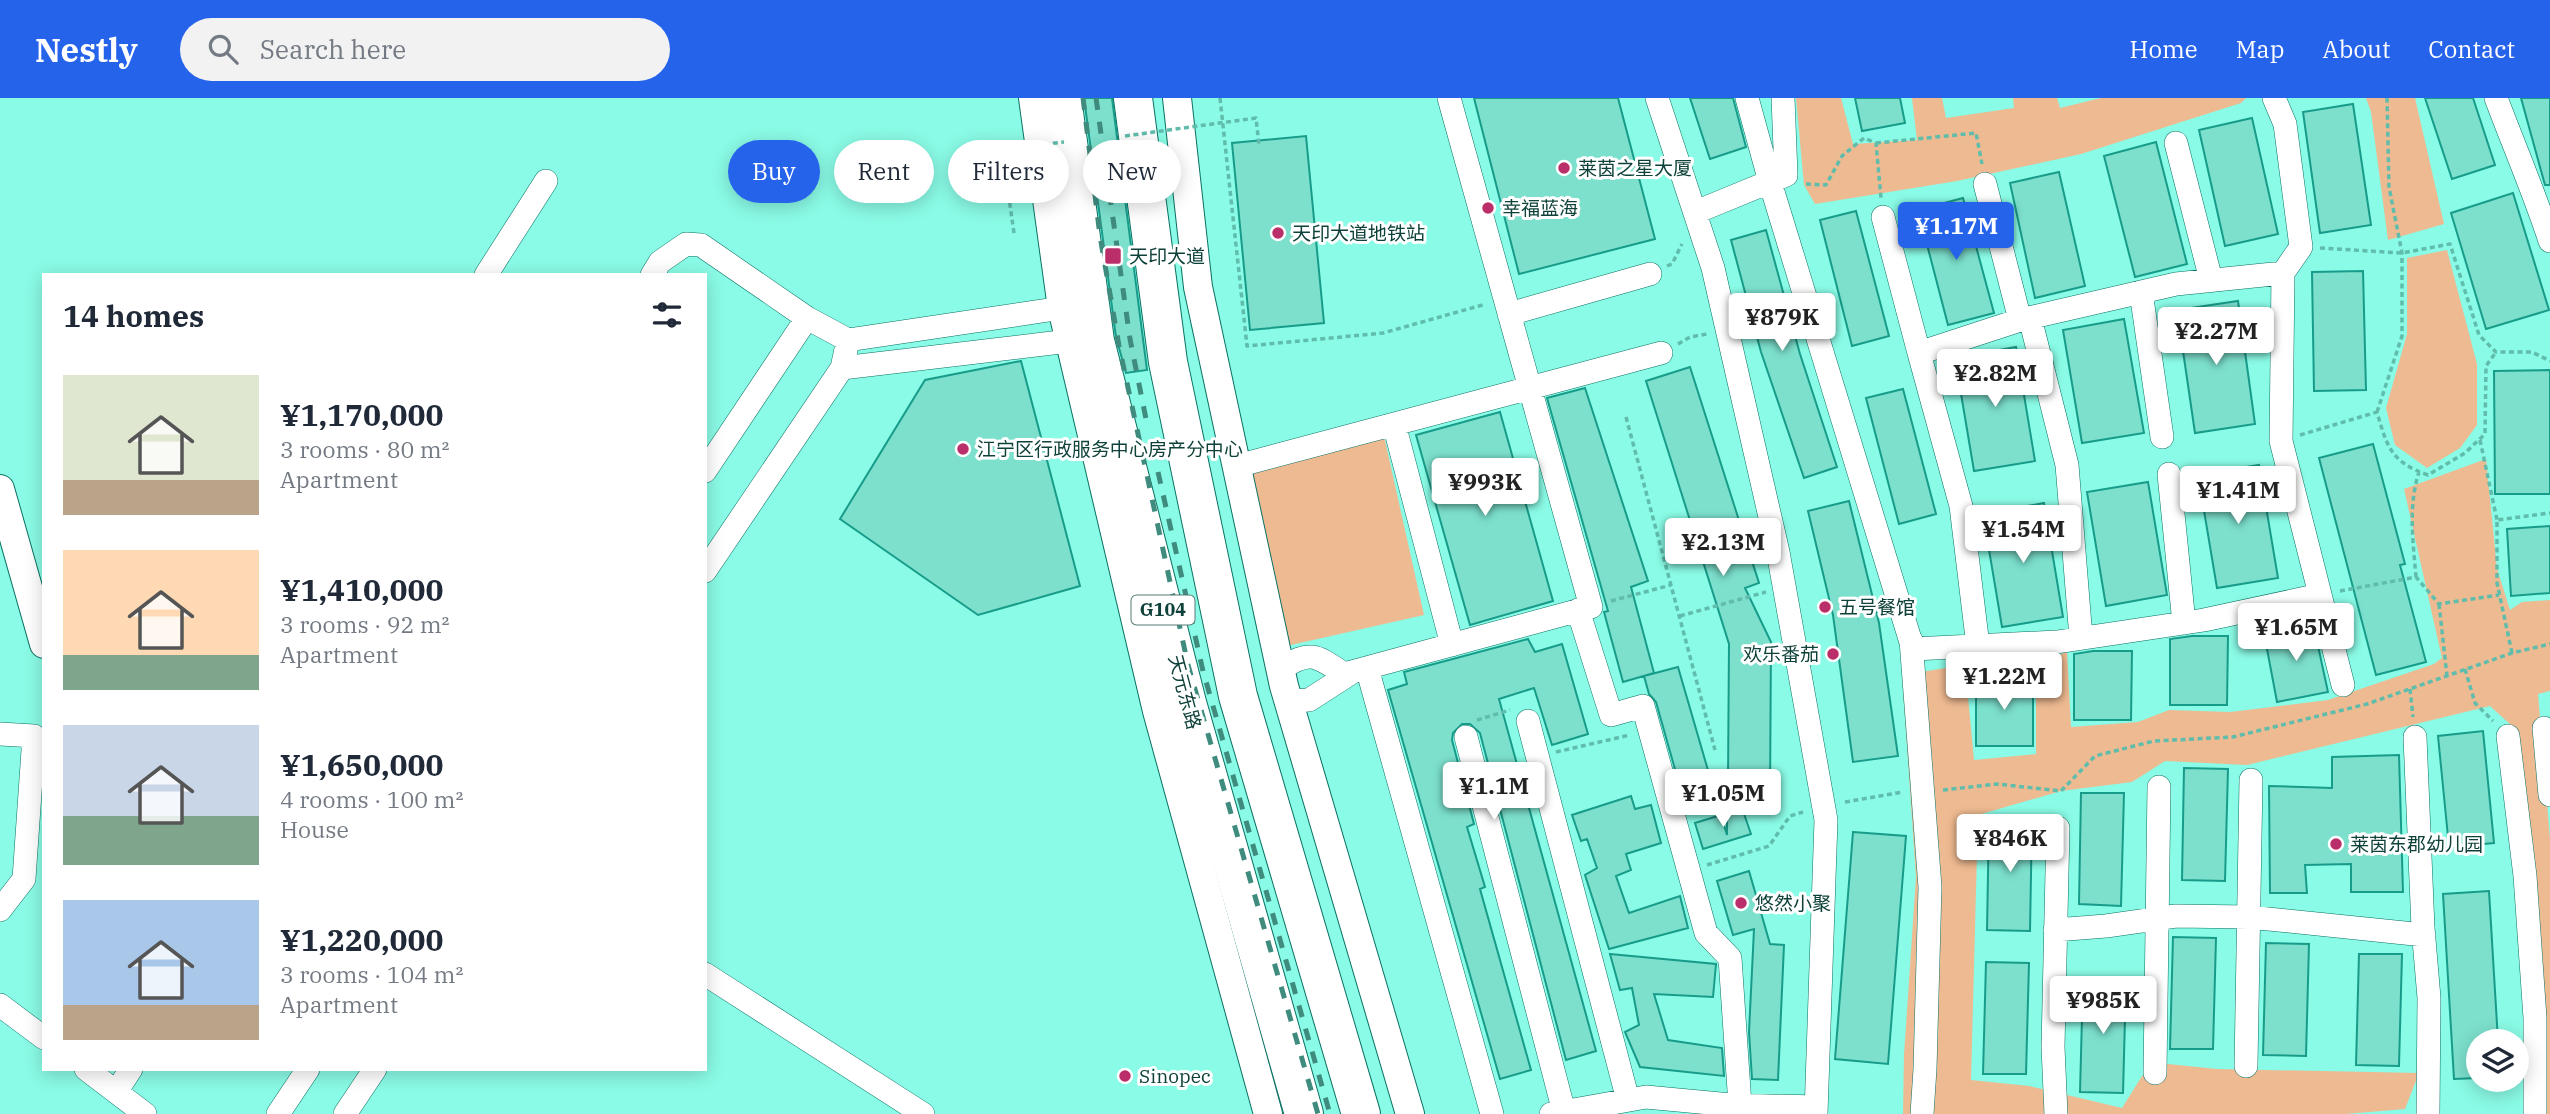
<!DOCTYPE html>
<html lang="en">
<head>
<meta charset="utf-8">
<style>
	:root { --surface:#fff; --page:#f2f2f3; --text:#1f2937; --muted:#747a83; --accent:#2563eb }
	body { margin:0; font-family:"IBM Plex Serif","Noto Sans SC",serif; background:var(--page); color:var(--text); height:100vh; display:flex; flex-direction:column; font-size:26px; white-space:nowrap }
	* { box-sizing:border-box; margin:0 }
	p { font-size:23px; color:var(--muted) }
	.icon { flex:none; width:38px; height:38px; fill:none; stroke:currentColor; stroke-width:2; stroke-linecap:round; stroke-linejoin:round }
	.map { position:relative; flex:1; overflow:hidden }
	.side { position:absolute; left:42px; top:175px; width:665px; height:798px; display:flex; flex-direction:column; background:var(--surface); border-radius:0px; box-shadow:0 4px 18px #0003 }
	.side>* { flex:none }
	.guide { position:absolute; left:728px; top:42px; width:665px; height:63px; display:flex; gap:14px }
	.controls { position:absolute; left:2466px; top:931px; display:grid; gap:14px }
	.controls a { display:grid; place-items:center; width:63px; height:63px; border-radius:50%; background:var(--surface); box-shadow:0 4px 18px #0003; font-size:35px }
	.price { position:absolute; translate:-50% -60px; padding:0 16px; border-radius:7px; background:#fff; color:#222; font-size:23px; line-height:46px; filter:drop-shadow(0 2px 4px #0008) }
	.price::after { content:''; position:absolute; left:50%; top:42px; width:21px; height:16px; margin-left:-10px; background:inherit; clip-path:polygon(0 0,100% 0,50% 100%) }
	.price.active { background:var(--accent); color:#fff }
	ul { padding:0; list-style:none }
	li { display:flex; align-items:center; gap:21px; height:175px; padding:0 21px }
	li span { display:grid; place-items:center; flex:none; width:196px; height:140px; border-radius:0px; color:#555 }
	li>.icon { margin-inline-start:auto }
	span .icon { width:84px; height:84px; fill:#fffc; stroke-width:1 }
	li b { font-size:30px }
	h2 { display:flex; justify-content:space-between; align-items:center; height:84px; padding:0 21px; font-size:30px }
	.chip { padding:0 24px; border-radius:32px; background:var(--surface); box-shadow:0 4px 18px #0003; font-size:24px; line-height:63px }
	.chip.active { background:var(--accent); color:#fff }
	header { display:flex; align-items:center; gap:42px; box-sizing:border-box; height:98px; padding:0 35px; background:var(--accent); color:#fff }
	header strong { font-size:33px }
	nav { display:flex; gap:38px; margin-inline-start:auto; font-size:24px }
	.search { width:490px; height:63px; background:var(--page); display:flex; align-items:center; gap:18px; box-sizing:border-box; padding:0 24px; border-radius:38px; color:var(--muted); font-size:26px }
	.map>svg:first-child { display:block }
	.green { fill:#eeba91 }
	.building { fill:#7ce0cd; stroke:#189c8a; stroke-width:2 }
	.lines { fill:none; stroke-linecap:round; stroke-linejoin:round }
	.minor-casing { stroke:#0a7163; stroke-width:24 }
	.tertiary-casing { stroke:#0a7163; stroke-width:30 }
	.trunk-casing { stroke:#0a7163; stroke-width:40 }
	.path { stroke:#60bcab; stroke-width:3.5; stroke-dasharray:5 3.5; stroke-linecap:butt }
	.minor { stroke:#fff; stroke-width:23 }
	.tertiary { stroke:#fff; stroke-width:28 }
	.trunk { stroke:#fff; stroke-width:38 }
	.rail { stroke:#3f8b7e; stroke-width:5; stroke-dasharray:12 12; stroke-linecap:butt }
	.path-bridge { stroke:#60bcab; stroke-width:3.5; stroke-dasharray:5 3.5; stroke-linecap:butt }
	.poi-dot { fill:#ba2f69; stroke:#fff; stroke-width:2.5 }
	.labels { text-anchor:middle; stroke-width:6; stroke-linejoin:round; paint-order:stroke }
	.shield { fill:#fff; stroke:#567a74; stroke-width:2 }
	.shield-label { font-size:18px; font-weight:bold; fill:#0e4139 }
	.poi-label { font-size:19px; fill:#0e4139; stroke:#fff; text-anchor:start }
	.street-label { font-size:19px; fill:#0e4139; stroke:#fff }
</style>
</head>
<body>
<header>
<strong>Nestly</strong>
<div class="search"><svg class="icon" aria-label="search" viewBox="0 0 24 24"><circle cx="10" cy="10" r="6"/><path d="M15 15l6 6"/></svg>Search here</div>
<nav><a>Home</a><a>Map</a><a>About</a><a>Contact</a></nav>
</header>
<div class="map">
<svg width="2550" height="1016" viewBox="0 0 2550 1016">
	<rect width="100%" height="100%" fill="#8afbe6"/>
	<path class="green" d="M1796,0H1841L1853,46L1917,42L1912,0H1942L1946,20L2014,10L2013,0H2057L2060,10L2101,0H2246L2241,5L2081,56L1957,83L1815,106L1804,87Z
		M2366,0H2415L2444,126L2388,142L2371,14Z
		M2447,152L2477,266V327L2460,350L2427,370L2395,347L2386,310L2407,236V160Z
		M1384,338L1424,517L1282,549L1242,370Z
		M2486,361L2497,471L2510,512L2522,504L2550,502V593L2538,596L2550,741V1016H2539L2526,751L2511,627L2490,608L2247,667L2165,663L2132,684L2061,693L1978,717L1971,982L2029,988L2122,1010L2142,978L2168,966L2217,971L2419,975L2405,1011L2346,1016H1903L1904,957L1916,779L1902,577L1965,567L1974,662L2036,656V570L2067,553L2071,629L2138,624L2169,612L2230,614L2328,602L2434,566L2442,560L2404,391Z"/>
	<path class="building" d="M1084,0H1112L1147,272L1126,275L1116,239Z
		M1474,0H1618L1655,141L1519,176Z
		M1690,0H1733L1746,49L1710,61Z
		M1855,0H1900L1905,25L1862,33Z
		M2425,0H2473L2495,67L2452,81Z
		M2521,0H2550V87H2545Z
		M2353,6L2371,127L2320,135L2303,14Z
		M2252,20L2278,136L2225,148L2199,32Z
		M1306,38L1324,225L1250,232L1232,45Z
		M2156,44L2187,166L2135,179L2104,58Z
		M2059,74L2085,188L2035,200L2010,85Z
		M2513,95L2549,212L2486,231L2451,115Z
		M1963,100L1994,215L1948,227L1918,112Z
		M1856,113L1889,238L1852,248L1820,122Z
		M1766,132L1800,256L1837,369L1804,380L1761,254L1731,142Z
		M2363,173L2366,292L2314,293L2312,174Z
		M2238,203L2255,326L2195,335L2177,212Z
		M2124,221L2144,335L2082,345L2063,232Z
		M2016,249L2035,363L1974,373L1955,260Z
		M1021,263L1080,488L978,517L840,421L925,282Z
		M1690,269L1759,485L1745,490L1771,544L1770,697L1739,707L1728,682L1729,546L1646,283Z
		M2550,272V396H2495L2494,273Z
		M1585,290L1648,483L1631,489L1654,575L1623,584L1604,514L1608,513L1547,300Z
		M1903,291L1936,416L1899,426L1866,300Z
		M1500,314L1553,503L1470,527L1416,337Z
		M2373,346L2405,466L2400,467L2426,564L2376,577L2319,360Z
		M2259,367L2278,480L2217,490L2198,377Z
		M2148,384L2167,497L2106,508L2087,394Z
		M1849,403L1879,525L1898,658L1853,664L1833,517L1808,413Z
		M2044,405L2063,519L2002,529L1983,416Z
		M2550,428V495L2511,498L2507,431Z
		M2313,525L2328,594L2277,604L2264,535Z
		M2192,538H2228L2227,607H2170V541Z
		M1528,541L1535,554L1562,546L1588,636L1552,647L1534,590L1499,601L1596,953L1566,962L1480,635L1470,626H1462L1453,635L1452,642L1474,726L1467,729L1485,789L1480,791L1531,972L1500,981L1388,592L1407,586L1404,574Z
		M2093,553H2132L2131,622H2074V556Z
		M1678,569L1712,686L1682,696L1656,604L1649,596L1644,578Z
		M1976,579H2033V648H1976Z
		M2483,633L2494,745L2449,749L2438,638Z
		M2399,657L2403,794H2351V766L2305,767L2307,795H2270L2269,688L2332,690V659Z
		M2184,670L2228,671L2225,783L2182,782Z
		M2081,695H2124L2121,808L2079,806Z
		M1631,698L1635,711L1651,707L1661,745L1626,756L1631,772L1616,778L1629,815L1680,798L1688,830L1609,851L1585,777L1597,770L1587,741L1581,743L1572,717Z
		M1742,710L1751,736L1703,751L1695,725L1721,717L1727,737V715Z
		M1989,720L2032,721L2030,833L1987,832Z
		M1853,734L1906,738L1888,966L1835,961Z
		M1749,773L1770,846L1784,847L1778,982L1752,981L1749,934L1754,831L1733,837L1717,783Z
		M2489,793L2498,943H2478V980L2454,981L2443,796Z
		M2173,839L2216,840L2213,951H2170Z
		M2266,845L2309,846L2306,958L2263,957Z
		M1610,856L1716,866L1713,899L1654,896L1668,942L1722,950L1724,978L1640,969L1625,934L1639,927L1632,890L1620,892Z
		M2359,856H2402L2399,968L2356,967Z
		M1986,864L2029,865L2026,976H1983Z
		M2083,882L2126,883L2123,995L2080,994Z"/>
	<g class="lines">
		<defs>
			<path id="minor" d="M1657,0L1713,170L1778,454L1826,722L1816,1016
				M1747,0L1770,84L1913,551L2057,544L2204,522L2320,497
				M2274,0L2285,26L2301,149L2283,175L2281,343L2343,587
				M2496,0C2514,48 2534,94 2550,143
				M2176,45L2211,182
				M1985,86L2020,222
				M1696,114L1786,77L1783,0
				M1883,119L1919,255
				M486,177L546,83
				M652,177L660,164L686,146L701,147L807,220L848,242L1062,210
				M2141,194L2162,339
				M1509,216L1650,176
				M2030,220L2067,367L2081,540
				M842,270L1069,243
				M1394,326L1452,547
				M1237,368L1661,255
				M705,373L807,220
				M2169,376L2184,525
				M705,473L842,270L848,242
				M1578,512L1611,617L1643,608L1706,835L1730,860L1740,1007
				M1911,542L1930,789L1925,971L1922,1016
				M1978,548L1961,408L1919,255L2020,222L2176,186L2283,175
				M1367,570L1492,1016
				M1281,571C1310,551 1317,558 1344,576L1591,509L1449,0
				M1289,603L1309,602L1351,575
				M1528,623L1628,1002
				M2544,630L2550,697
				M0,636L34,638L24,781L0,812
				M2508,638L2525,778L2535,920V1016
				M1466,639L1564,1014
				M2415,639L2423,830L2429,900L2428,1016
				M2055,832L2106,828L2176,818L2249,819L2424,837
				M705,876L923,1016
				M0,907L44,940
				M2246,968L2251,682
				M86,971L145,1016
				M2155,975L2159,689
				M116,994L131,971
				M278,1016L308,971
				M345,1016L375,971
				M1551,1016L1646,999L1731,1007L1816,1009
				M2056,1016L2053,949L2058,730"/>
			<path id="tertiary" d="M1033,0L1062,210L1157,613L1268,1016
				M1177,0L1198,189L1284,588L1410,1016
				M0,391L44,546"/>
			<path id="trunk" d="M1062,0L1095,243L1187,605L1304,1016
				M1133,0L1168,264L1238,598L1361,1016"/>
		</defs>
		<use href="#minor" class="minor-casing"/>
		<use href="#tertiary" class="tertiary-casing"/>
		<use href="#trunk" class="trunk-casing"/>
		<path class="path" d="M1220,0L1247,248L1383,235L1486,206
			M1876,45L1976,35L1982,66
			M1806,86L1826,87L1842,58L1864,40L1876,45L1881,100
			M2320,150L2402,155L2450,146L2479,237L2496,254H2532L2550,263
			M1667,168L1672,166L1682,146
			M1678,246L1690,239L1707,236
			M2377,314L2402,238V155L2389,89L2387,0
			M1626,319L1715,652
			M2300,337L2377,314C2387,349 2391,364 2428,377L2465,355L2485,336L2486,268L2496,254
			M2480,342L2497,422
			M2416,479C2413,444 2408,407 2419,374
			M2340,493L2416,479L2439,506L2499,497
			M1611,503L1671,487
			M2439,506L2447,578
			M1680,518L1766,494
			M2512,555L2497,485V422L2550,415
			M2465,571L2475,605L2493,623
			M2410,591L2413,619
			M1477,622L1510,612
			M1556,654L1630,637
			M1943,692L1997,686L2061,693L2095,658L2154,643L2233,639L2367,606L2512,555L2550,546
			M1845,704L1903,694
			M1707,767L1769,748L1790,718L1803,714"/>
		<use href="#minor" class="minor"/>
		<use href="#tertiary" class="tertiary"/>
		<use href="#trunk" class="trunk"/>
		<path class="rail" d="M1083,0L1100,138L1119,248L1188,567L1318,1016
			M1096,0L1130,241L1147,326
			M1158,374L1203,573L1330,1016"/>
		<path class="path-bridge" d="M1125,38L1256,20L1259,47
			M1014,135L1002,51L1064,44"/>
	</g>
	<g class="poi-dot">
		<circle cx="1564" cy="70" r="7"/>
		<circle cx="1488" cy="110" r="7"/>
		<circle cx="1278" cy="135" r="7"/>
		<rect x="1104" y="149" width="18" height="18" rx="3.5"/>
		<circle cx="963" cy="351" r="7"/>
		<circle cx="1825" cy="509" r="7"/>
		<circle cx="1833" cy="556" r="7"/>
		<circle cx="2336" cy="746" r="7"/>
		<circle cx="1741" cy="805" r="7"/>
		<circle cx="1125" cy="978" r="7"/>
	</g>
	<g class="labels">
		<rect class="shield" x="1131.5" y="497.5" width="63" height="29" rx="5"/>
		<g class="shield-label">
			<text x="1163" y="518">G104</text>
		</g>
		<g class="poi-label">
			<text x="1578" y="77">莱茵之星大厦</text>
			<text x="1502" y="117">幸福蓝海</text>
			<text x="1292" y="142">天印大道地铁站</text>
			<text x="1129" y="165">天印大道</text>
			<text x="977" y="358">江宁区行政服务中心房产分中心</text>
			<text x="1839" y="516">五号餐馆</text>
			<text x="1819" y="563" text-anchor="end">欢乐番茄</text>
			<text x="2350" y="753">莱茵东郡幼儿园</text>
			<text x="1755" y="812">悠然小聚</text>
			<text x="1139" y="985">Sinopec</text>
		</g>
		<g class="street-label">
			<text transform="translate(1185 594) rotate(75)" y="7">天元东路</text>
		</g>
	</g>
</svg>
<div class="controls">
<a><svg class="icon" aria-label="layers" viewBox="0 0 24 24"><path d="M12 4l9 5-9 5-9-5zM3 14l9 5 9-5"/></svg></a>
</div>
<b class="price active" style="left:1956px;top:164px">¥1.17M</b>
<b class="price" style="left:1782px;top:255px">¥879K</b>
<b class="price" style="left:2216px;top:269px">¥2.27M</b>
<b class="price" style="left:1995px;top:311px">¥2.82M</b>
<b class="price" style="left:1485px;top:420px">¥993K</b>
<b class="price" style="left:2238px;top:428px">¥1.41M</b>
<b class="price" style="left:2023px;top:467px">¥1.54M</b>
<b class="price" style="left:1723px;top:480px">¥2.13M</b>
<b class="price" style="left:2296px;top:565px">¥1.65M</b>
<b class="price" style="left:2004px;top:614px">¥1.22M</b>
<b class="price" style="left:1494px;top:724px">¥1.1M</b>
<b class="price" style="left:1723px;top:731px">¥1.05M</b>
<b class="price" style="left:2010px;top:776px">¥846K</b>
<b class="price" style="left:2103px;top:938px">¥985K</b>
<div class="guide">
<a class="chip active">Buy</a>
<a class="chip">Rent</a>
<a class="chip">Filters</a>
<a class="chip">New</a>
</div>
<section class="side">
<h2>14 homes<svg class="icon" aria-label="filters" viewBox="0 0 24 24"><path d="M4 7h16M4 17h16"/><circle cx="9" cy="7" r="2"/><circle cx="15" cy="17" r="2"/></svg></h2>
<ul>
<li><span style="background:linear-gradient(#dfe7d0 75%,#b9a48a 0)"><svg class="icon" aria-label="home" viewBox="0 0 24 24"><path d="M3 11l9-7 9 7M6 9v11h12V9"/></svg></span><div><b>¥1,170,000</b><p>3 rooms · 80 m²</p><p>Apartment</p></div></li>
<li><span style="background:linear-gradient(#ffd9b3 75%,#7fa58c 0)"><svg class="icon" aria-label="home" viewBox="0 0 24 24"><path d="M3 11l9-7 9 7M6 9v11h12V9"/></svg></span><div><b>¥1,410,000</b><p>3 rooms · 92 m²</p><p>Apartment</p></div></li>
<li><span style="background:linear-gradient(#c9d6e8 65%,#7fa58c 0)"><svg class="icon" aria-label="home" viewBox="0 0 24 24"><path d="M3 11l9-7 9 7M6 9v11h12V9"/></svg></span><div><b>¥1,650,000</b><p>4 rooms · 100 m²</p><p>House</p></div></li>
<li><span style="background:linear-gradient(#a9c7e8 75%,#b9a48a 0)"><svg class="icon" aria-label="home" viewBox="0 0 24 24"><path d="M3 11l9-7 9 7M6 9v11h12V9"/></svg></span><div><b>¥1,220,000</b><p>3 rooms · 104 m²</p><p>Apartment</p></div></li>
</ul>
</section>
</div>
</body>
</html>
